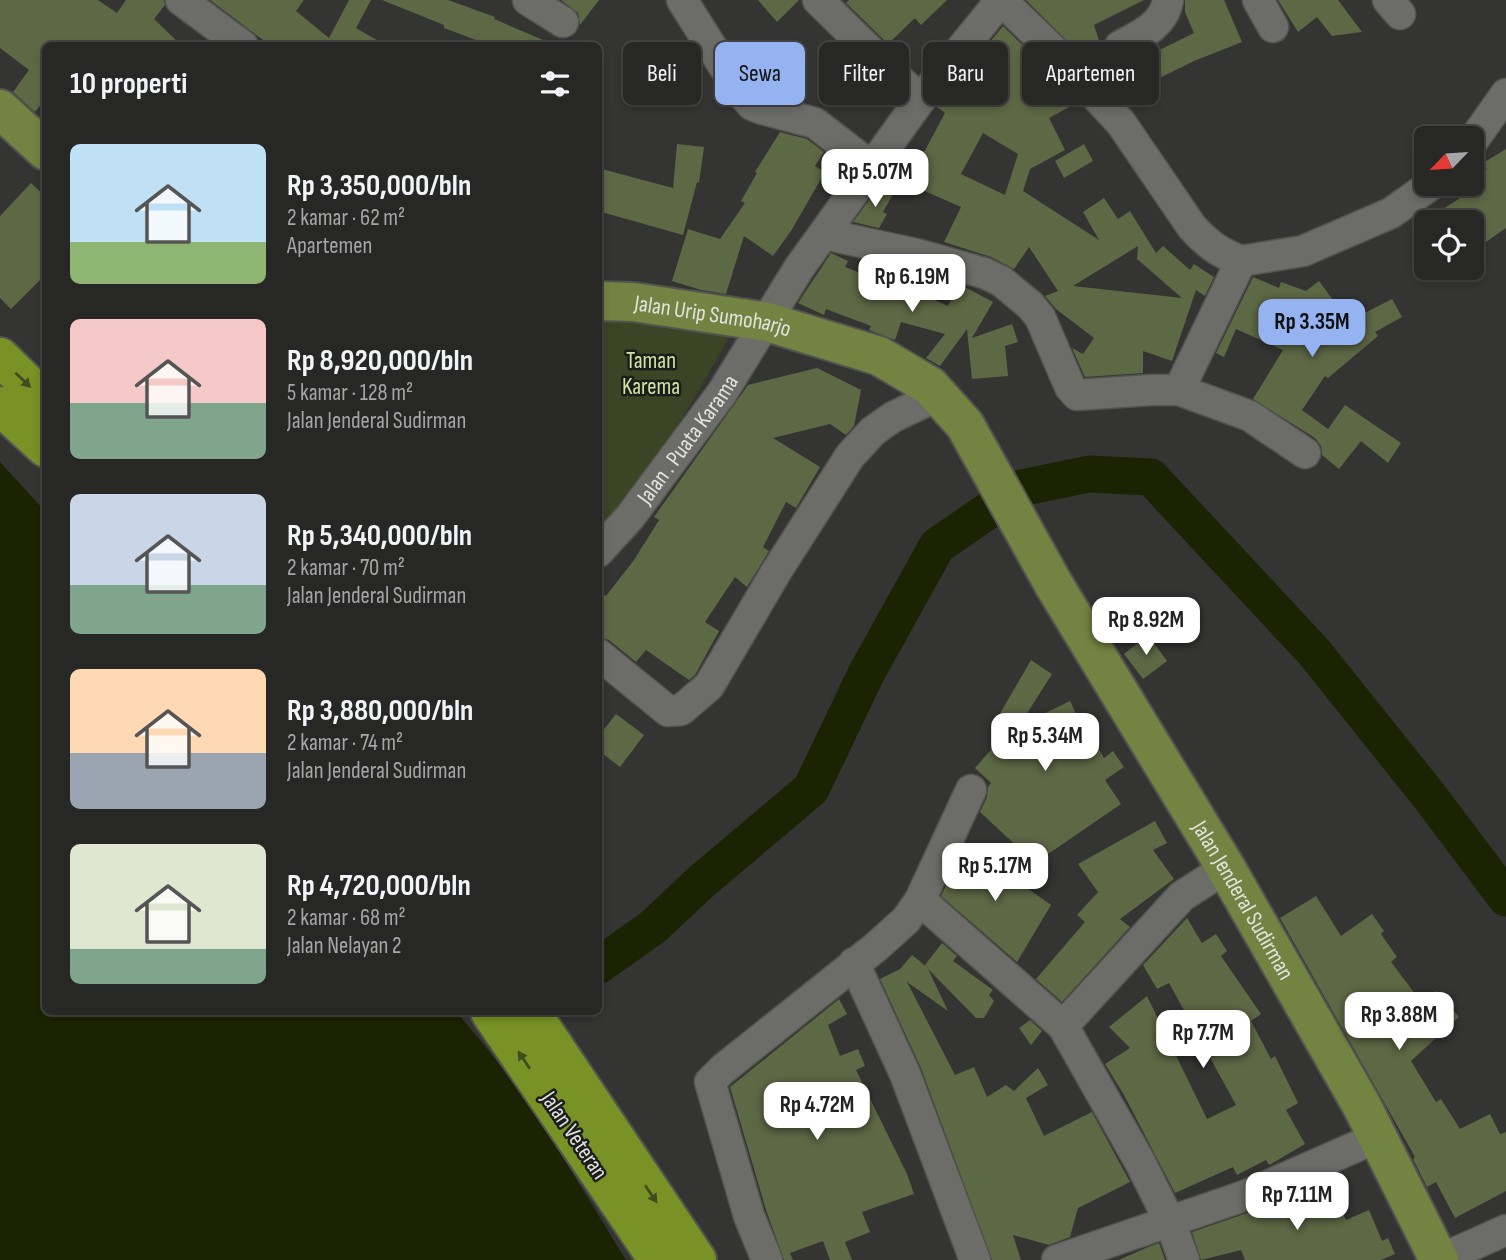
<!DOCTYPE html>
<html lang="id">
<head>
<meta charset="utf-8">
<style>
	:root { --surface:#272826; --page:#333432; --text:#f1f3f6; --muted:#a4a6a7; --line:#434443; --accent:#95b2f1 }
	body { margin:0; font-family:"Sofia Sans Condensed",sans-serif; background:var(--page); color:var(--text); height:100vh; display:flex; flex-direction:column; font-size:26px; white-space:nowrap }
	* { box-sizing:border-box; margin:0 }
	p { font-size:23px; color:var(--muted) }
	.icon { flex:none; width:38px; height:38px; fill:none; stroke:currentColor; stroke-width:2; stroke-linecap:round; stroke-linejoin:round }
	.map { position:relative; flex:1; overflow:hidden }
	.panel { position:absolute; left:42px; top:42px; width:560px; height:973px; display:flex; flex-direction:column; background:var(--surface); border-radius:10px; box-shadow:0 4px 10px #0003,0 0 0 2px var(--line) }
	.panel>* { flex:none }
	.guide { position:absolute; left:623px; top:42px; width:665px; height:63px; display:flex; gap:14px }
	.needle { width:46px; rotate:245deg }
	.tools { position:absolute; left:1414px; top:126px; display:grid; gap:14px }
	.tools a { display:grid; place-items:center; width:70px; height:70px; border-radius:10px; background:var(--surface); box-shadow:0 4px 10px #0003,0 0 0 2px var(--line); font-size:35px }
	.price { position:absolute; translate:-50% -60px; padding:0 16px; border-radius:14px; background:#fff; color:#222; font-size:23px; line-height:46px; filter:drop-shadow(0 2px 4px #0008) }
	.price::after { content:''; position:absolute; left:50%; top:42px; width:21px; height:16px; margin-left:-10px; background:inherit; clip-path:polygon(0 0,100% 0,50% 100%) }
	.price.current { background:var(--accent); color:#111 }
	ul { padding:0; list-style:none }
	li { display:flex; align-items:center; gap:21px; height:175px; padding:0 28px }
	li span { display:grid; place-items:center; flex:none; width:196px; height:140px; border-radius:10px; color:#555 }
	li>.icon { margin-inline-start:auto }
	span .icon { width:84px; height:84px; fill:#fffc; stroke-width:1 }
	li b { font-size:30px }
	h2 { display:flex; justify-content:space-between; align-items:center; height:84px; padding:0 28px; font-size:30px }
	.tag { padding:0 24px; border-radius:10px; background:var(--surface); box-shadow:0 4px 10px #0003,0 0 0 2px var(--line); font-size:24px; line-height:63px }
	.tag.current { background:var(--accent); color:#111 }
	.map>svg:first-child { display:block }
	.green { fill:#3b4425 }
	.water { fill:#1b2302 }
	.lines { fill:none; stroke-linecap:round; stroke-linejoin:round }
	.river { stroke:#1b2302; stroke-width:37 }
	.building { fill:#5d6845; fill-rule:evenodd }
	.minor-casing { stroke:#535450; stroke-width:33 }
	.major-casing { stroke:#535450; stroke-width:42 }
	.highway-casing { stroke:#535450; stroke-width:42 }
	.minor { stroke:#6c6d69; stroke-width:30 }
	.major { stroke:#738341; stroke-width:38 }
	.highway { stroke:#789226; stroke-width:38 }
	.oneway { fill:#414c1f }
	.labels { text-anchor:middle; stroke-width:5; stroke-linejoin:round; paint-order:stroke }
	.street-label { font-size:23px; fill:#e1e2df; stroke:#1c1d1b }
	.park-label { font-size:23px; fill:#d1e5a6; stroke:#1c1d1b }
</style>
</head>
<body>
<div class="map">
<svg width="1506" height="1260" viewBox="0 0 1506 1260">
	<rect width="100%" height="100%" fill="#343532"/>
	<path class="green" d="M599,319H639L729,337C689,408 649,477 599,541Z"/>
	<path class="water" d="M0,462L45,511L46,1012H456C523,1086 573,1175 626,1260H0Z"/>
	<g class="lines">
		<path class="river" d="M598,966L653,927L702,881L811,789L866,674L937,546L1021,488L1089,474L1151,477L1314,652L1430,797L1506,898"/>
	</g>
	<path class="building" d="M0,0H98L117,13L126,0H164L165,5L154,19L182,46H46V98L35,112L13,92L29,70L0,48Z
		M210,0H304L296,11L329,38L349,0H371L356,28L387,46H271Z
		M382,0H448L495,17L494,19L557,46H492L444,28V25Z
		M561,0H599L580,25L578,13Z
		M758,0H799L777,22Z
		M849,0H947L921,25L915,18L888,44L846,3Z
		M1026,0H1144L1094,25L1107,65L1095,69Z
		M1185,0H1224L1242,42L1194,61L1121,97L1109,75L1194,33L1185,12Z
		M1278,0H1338L1362,32L1332,36L1317,17L1298,32Z
		M1003,26L1046,68L1068,92L1075,104L1049,118L1065,150L1030,169L1023,191L1099,240L1083,212L1104,198L1118,219L1130,211L1156,253L1163,246L1190,270L1194,264L1214,277L1205,296L1196,290L1172,361L1143,351V373L1085,377L1072,348L1083,354L1094,338L1056,309L1045,296L1058,291L1029,247L1014,269L991,257L944,242L961,207L911,185L922,156L945,113L937,107ZM983,133L1018,154L1005,195L961,174ZM1138,246L1137,259L1182,298L1073,286Z
		M780,132L807,139L824,152L815,166L825,172L791,231L773,256L744,236L726,294L701,290L672,281L688,229L720,239L745,203L741,201L757,173L755,172Z
		M677,144L704,147L699,183L697,182L683,235L598,211V168L673,188Z
		M1084,144L1093,161L1064,178L1055,161Z
		M1506,149V228L1483,244L1472,228V222H1423L1468,193L1463,187L1472,184V180L1487,169L1483,163Z
		M31,183L46,197V274L11,309L0,298V216Z
		M880,185L893,194L883,212L887,214L879,228L853,222Z
		M831,253L848,261L845,267L886,283L887,279L948,306L959,284L993,302L972,338L1012,324L1018,342L1005,346L1008,376L972,379L967,329L940,366L926,358L945,334L901,322L895,340L869,330L871,326L826,309L824,315L798,303Z
		M1253,277L1279,288L1281,282L1306,291L1319,281L1349,322L1359,313L1361,315L1392,299L1402,317L1375,332L1378,336L1328,378L1325,376L1302,410L1328,429L1345,405L1401,443L1388,463L1361,441L1339,469L1322,455L1321,446L1315,438L1253,399L1283,350L1236,329L1224,357L1216,353Z
		M817,368L861,390L854,426L846,435L830,424L773,438L820,467L796,508L786,502L763,547L769,551L747,587L735,577L705,622L719,631L695,675L689,680L646,650L636,662L609,640L598,637V591L606,596L634,560L659,520L654,517L748,385Z
		M1148,635L1167,661L1143,679L1124,654Z
		M1031,660L1052,674L1019,726L1070,701L1080,722L1082,721L1104,758L1113,751L1124,767L1105,780L1121,804L1035,863L980,812L987,797L988,787L991,783L975,768L1003,736L991,729Z
		M616,714L644,735L620,767L598,750V737Z
		M1155,821L1167,843L1153,850L1174,879L1120,919L1130,927L1062,1002L1036,979L1085,922L1077,915L1098,892L1078,864Z
		M965,845L1051,905L1017,962L941,896Z
		M1316,896L1341,936L1372,914L1384,931L1381,934L1397,957L1391,962L1422,1003L1436,991L1459,1017L1411,1061L1436,1102L1441,1099L1460,1129L1490,1114L1500,1134L1506,1132V1191L1455,1218L1436,1182L1427,1187L1413,1159L1415,1157L1280,918Z
		M1187,918L1202,943L1216,934L1227,951L1221,956L1261,1014L1251,1021L1271,1059L1275,1056L1298,1103L1286,1110L1305,1144L1269,1165L1266,1160L1237,1175L1233,1167L1175,1193L1124,1095L1105,1064L1130,1048L1109,1027L1147,996L1207,1119L1236,1105L1169,983L1157,989L1143,965Z
		M942,943L957,956L953,961L993,990L989,995L994,1001L984,1018H976L928,969L948,1011L907,982L955,1075L974,1067L987,1097L1006,1085L1014,1091L1038,1068L1048,1085L1026,1098L1044,1136L1092,1112L1130,1182L1078,1208L1070,1237L1049,1245L1013,1235L1021,1260H992L921,1068L880,979L900,969L912,955L928,968L925,965Z
		M839,999L847,1014L828,1025L840,1056L858,1049L865,1066L856,1070L907,1174L914,1194L862,1212L870,1232L845,1242L852,1260H830L823,1241L790,1253L793,1260H784L766,1210L730,1087Z
		M1030,1020L1042,1031L1031,1045L1019,1028Z
		M1325,1179L1346,1220L1369,1210L1382,1241L1388,1238L1395,1254L1381,1260H1245L1241,1250L1201,1260L1192,1232L1256,1210L1257,1214L1291,1200L1289,1195Z
		M1159,1243L1165,1260H1119L1148,1247Z"/>
	<g class="lines">
		<defs>
			<g id="minor">
				<path d="M181,0L243,46"/>
				<path d="M528,0L563,22"/>
				<path d="M682,0L738,89L752,105L762,109L815,123L872,167"/>
				<path d="M818,0L920,100"/>
				<path d="M1001,0L1059,56L1121,123L1192,227C1207,244 1220,253 1241,261L1179,390"/>
				<path d="M1258,0L1273,27"/>
				<path d="M1388,0L1400,14"/>
				<path d="M1120,46C1141,35 1164,25 1168,0"/>
				<path d="M1472,142L1506,94"/>
				<path d="M824,234L916,254L984,273L1001,281L1030,305L1040,317L1070,387L1077,395L1150,390H1179L1250,416L1305,453"/>
				<path d="M1241,261L1303,251L1391,213L1432,184"/>
				<path id="s1" d="M598,552L630,517L722,393L799,268L920,100L1001,0"/>
				<path d="M598,654L668,711L681,710L709,686L776,572L850,456L873,431L893,417L939,395"/>
				<path d="M920,900L1063,1026L1140,1162L1170,1222L1184,1260"/>
				<path d="M854,963L905,1074L975,1260"/>
				<path d="M1063,1026L1182,896L1226,868"/>
				<path d="M767,1260L749,1216L710,1082L723,1069L876,947L906,920L920,900L971,790"/>
				<path d="M1057,1260L1244,1196L1378,1137"/>
				<path d="M1439,1260L1506,1230"/>
			</g>
			<g id="major">
				<path d="M0,109L46,151"/>
				<path id="s2" d="M598,301L633,302L767,322L879,356L930,386L965,425L1054,585L1226,868L1362,1106L1439,1260"/>
			</g>
			<path id="highway" d="M0,357L46,402
				M0,406L46,448
				M490,1012L658,1260
				M531,1012L697,1260"/>
		</defs>
		<use href="#minor" class="minor-casing"/>
		<use href="#major" class="major-casing"/>
		<use href="#highway" class="highway-casing"/>
		<use href="#minor" class="minor"/>
		<use href="#major" class="major"/>
		<use href="#highway" class="highway"/>
	</g>
	<defs><path id="oneway-solid" d="M-6-.8H1V-3.2L6.5 0L1 3.2V.8H-6Z" transform="scale(1.75)"/></defs>
	<g class="oneway">
		<use href="#oneway-solid" transform="translate(23 380) rotate(44)"/>
		<use href="#oneway-solid" transform="translate(524 1060) rotate(-124)"/>
		<use href="#oneway-solid" transform="translate(651 1194) rotate(56)"/>
	</g>
	<g class="labels">
		<g class="street-label">
			<text dy="8" stroke="none"><textPath href="#s2" startOffset="116">Jalan Urip Sumoharjo</textPath></text>
			<text dy="8" stroke="none"><textPath href="#s1" startOffset="144">Jalan . Puata Karama</textPath></text>
			<text dy="8" stroke="none"><textPath href="#s2" startOffset="950">Jalan Jenderal Sudirman</textPath></text>
			<text transform="translate(575 1135) rotate(56)" y="8">Jalan Veteran</text>
		</g>
		<g class="park-label">
			<text x="651" y="368">Taman<tspan x="651" dy="26">Karema</tspan></text>
		</g>
	</g>
</svg>
<div class="tools">
<a><svg class="needle" viewBox="-14 -14 28 28"><path d="M0-13l5 13h-10z" fill="#e53935"/><path d="M0 13l5-13h-10z" fill="#a4a6a7"/></svg></a>
<a><svg class="icon" aria-label="locate" viewBox="0 0 24 24"><circle cx="12" cy="12" r="6"/><path d="M12 2v4M12 18v4M2 12h4M18 12h4"/></svg></a>
</div>
<b class="price" style="left:875px;top:209px">Rp 5.07M</b>
<b class="price" style="left:912px;top:314px">Rp 6.19M</b>
<b class="price current" style="left:1312px;top:359px">Rp 3.35M</b>
<b class="price" style="left:1146px;top:657px">Rp 8.92M</b>
<b class="price" style="left:1045px;top:773px">Rp 5.34M</b>
<b class="price" style="left:995px;top:903px">Rp 5.17M</b>
<b class="price" style="left:1399px;top:1052px">Rp 3.88M</b>
<b class="price" style="left:1203px;top:1070px">Rp 7.7M</b>
<b class="price" style="left:817px;top:1142px">Rp 4.72M</b>
<b class="price" style="left:1297px;top:1232px">Rp 7.11M</b>
<div class="guide">
<a class="tag">Beli</a>
<a class="tag current">Sewa</a>
<a class="tag">Filter</a>
<a class="tag">Baru</a>
<a class="tag">Apartemen</a>
</div>
<section class="panel">
<h2>10 properti<svg class="icon" aria-label="filters" viewBox="0 0 24 24"><path d="M4 7h16M4 17h16"/><circle cx="9" cy="7" r="2"/><circle cx="15" cy="17" r="2"/></svg></h2>
<ul>
<li><span style="background:linear-gradient(#bfe0f5 70%,#8fb573 0)"><svg class="icon" aria-label="home" viewBox="0 0 24 24"><path d="M3 11l9-7 9 7M6 9v11h12V9"/></svg></span><div><b>Rp 3,350,000/bln</b><p>2 kamar · 62 m²</p><p>Apartemen</p></div></li>
<li><span style="background:linear-gradient(#f6c9c9 60%,#7fa58c 0)"><svg class="icon" aria-label="home" viewBox="0 0 24 24"><path d="M3 11l9-7 9 7M6 9v11h12V9"/></svg></span><div><b>Rp 8,920,000/bln</b><p>5 kamar · 128 m²</p><p>Jalan Jenderal Sudirman</p></div></li>
<li><span style="background:linear-gradient(#c9d6e8 65%,#7fa58c 0)"><svg class="icon" aria-label="home" viewBox="0 0 24 24"><path d="M3 11l9-7 9 7M6 9v11h12V9"/></svg></span><div><b>Rp 5,340,000/bln</b><p>2 kamar · 70 m²</p><p>Jalan Jenderal Sudirman</p></div></li>
<li><span style="background:linear-gradient(#ffd9b3 60%,#9aa5b1 0)"><svg class="icon" aria-label="home" viewBox="0 0 24 24"><path d="M3 11l9-7 9 7M6 9v11h12V9"/></svg></span><div><b>Rp 3,880,000/bln</b><p>2 kamar · 74 m²</p><p>Jalan Jenderal Sudirman</p></div></li>
<li><span style="background:linear-gradient(#dfe7d0 75%,#7fa58c 0)"><svg class="icon" aria-label="home" viewBox="0 0 24 24"><path d="M3 11l9-7 9 7M6 9v11h12V9"/></svg></span><div><b>Rp 4,720,000/bln</b><p>2 kamar · 68 m²</p><p>Jalan Nelayan 2</p></div></li>
</ul>
</section>
</div>
</body>
</html>
